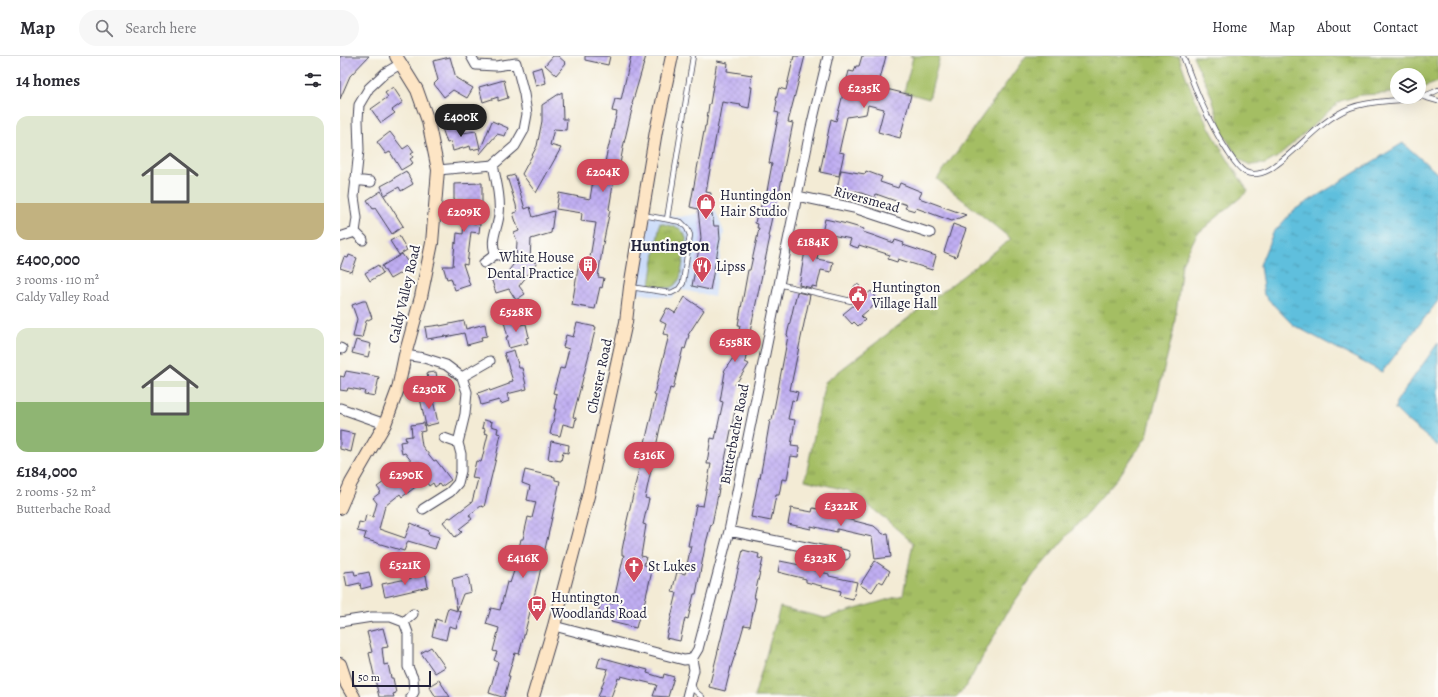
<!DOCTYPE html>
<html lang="en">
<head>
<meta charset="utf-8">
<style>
	:root { --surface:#fff; --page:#f7f7f7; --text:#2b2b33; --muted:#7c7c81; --line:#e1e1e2; --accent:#d1495b }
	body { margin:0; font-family:Alegreya,serif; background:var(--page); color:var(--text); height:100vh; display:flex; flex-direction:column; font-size:15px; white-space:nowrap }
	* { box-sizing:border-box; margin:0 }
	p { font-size:13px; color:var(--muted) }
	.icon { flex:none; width:22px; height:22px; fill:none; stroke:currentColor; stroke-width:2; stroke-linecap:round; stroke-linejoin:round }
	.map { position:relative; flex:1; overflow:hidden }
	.side { display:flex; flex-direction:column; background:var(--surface); width:340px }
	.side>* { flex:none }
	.controls { position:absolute; left:1050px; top:12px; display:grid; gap:8px }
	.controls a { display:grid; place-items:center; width:36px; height:36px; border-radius:50%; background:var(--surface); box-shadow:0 4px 16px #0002; font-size:20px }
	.scale { position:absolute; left:12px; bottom:10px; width:79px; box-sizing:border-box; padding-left:4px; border:2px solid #22223b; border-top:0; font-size:11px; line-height:14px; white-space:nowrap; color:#22223b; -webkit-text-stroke:3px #fdfcf7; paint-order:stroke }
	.price { position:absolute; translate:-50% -34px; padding:0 9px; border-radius:14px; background:var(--accent); color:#fff; font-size:13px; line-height:26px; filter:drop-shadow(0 1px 2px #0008) }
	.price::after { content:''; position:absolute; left:50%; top:24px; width:12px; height:9px; margin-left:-6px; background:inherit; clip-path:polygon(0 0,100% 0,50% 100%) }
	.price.current { background:#222; color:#fff }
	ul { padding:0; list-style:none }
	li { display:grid; align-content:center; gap:8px; height:212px; padding:0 16px }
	li span { display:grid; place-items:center; height:124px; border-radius:12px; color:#555 }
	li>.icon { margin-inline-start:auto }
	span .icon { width:72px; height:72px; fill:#fffc; stroke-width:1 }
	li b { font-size:17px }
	h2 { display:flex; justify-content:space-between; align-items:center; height:48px; padding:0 16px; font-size:17px }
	header { display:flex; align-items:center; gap:24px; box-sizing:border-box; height:56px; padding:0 20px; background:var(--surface); border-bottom:1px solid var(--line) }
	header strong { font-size:19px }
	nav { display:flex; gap:22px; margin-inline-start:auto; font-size:14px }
	.search { width:280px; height:36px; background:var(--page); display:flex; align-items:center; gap:10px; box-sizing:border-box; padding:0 14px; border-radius:22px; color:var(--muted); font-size:15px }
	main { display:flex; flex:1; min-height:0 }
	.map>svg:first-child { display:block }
	.built { fill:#cbdbf9 }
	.grass { fill:url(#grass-tufts); stroke:#637050 }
	.pitch { fill:#a4be64; stroke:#637050 }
	.water { fill:url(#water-ripples); stroke:#40708c }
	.building { fill:url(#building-cross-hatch) }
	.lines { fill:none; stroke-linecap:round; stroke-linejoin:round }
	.lane-casing { stroke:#414052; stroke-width:6 }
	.street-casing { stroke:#414052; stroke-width:11 }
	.secondary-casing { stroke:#414052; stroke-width:14 }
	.lane { stroke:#fff; stroke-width:4.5 }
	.street { stroke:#fff; stroke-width:9 }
	.secondary { stroke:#fde5c5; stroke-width:12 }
	.labels { text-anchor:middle; stroke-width:4; stroke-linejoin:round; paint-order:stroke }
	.poi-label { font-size:14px; fill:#22223b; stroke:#fdfcf7; text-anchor:start }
	.street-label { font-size:14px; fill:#22223b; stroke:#fdfcf7 }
	.quarter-label { font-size:16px; font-weight:bold; fill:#22223b; stroke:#fdfcf7 }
</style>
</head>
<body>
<header>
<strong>Map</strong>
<div class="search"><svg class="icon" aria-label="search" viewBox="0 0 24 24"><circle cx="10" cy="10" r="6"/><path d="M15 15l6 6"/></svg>Search here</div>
<nav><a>Home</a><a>Map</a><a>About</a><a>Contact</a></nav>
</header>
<main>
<section class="side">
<h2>14 homes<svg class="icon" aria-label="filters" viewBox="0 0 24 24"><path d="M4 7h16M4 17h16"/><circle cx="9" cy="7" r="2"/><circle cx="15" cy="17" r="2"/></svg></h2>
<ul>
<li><span style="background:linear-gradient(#dfe7d0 70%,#c2b280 0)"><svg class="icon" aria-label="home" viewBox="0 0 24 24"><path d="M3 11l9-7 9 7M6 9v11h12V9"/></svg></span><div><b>£400,000</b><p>3 rooms · 110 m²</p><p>Caldy Valley Road</p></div></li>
<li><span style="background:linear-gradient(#dfe7d0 60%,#8fb573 0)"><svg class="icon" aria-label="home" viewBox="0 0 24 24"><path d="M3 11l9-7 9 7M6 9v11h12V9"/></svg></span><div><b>£184,000</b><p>2 rooms · 52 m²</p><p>Butterbache Road</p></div></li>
</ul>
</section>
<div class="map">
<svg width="1098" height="641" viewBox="0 0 1098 641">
	<defs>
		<pattern id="grass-tufts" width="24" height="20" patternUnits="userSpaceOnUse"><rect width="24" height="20" fill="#a4be64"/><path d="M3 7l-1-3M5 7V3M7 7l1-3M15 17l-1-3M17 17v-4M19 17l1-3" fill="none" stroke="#859a54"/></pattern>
		<pattern id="water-ripples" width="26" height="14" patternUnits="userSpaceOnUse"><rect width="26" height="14" fill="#5fbfdd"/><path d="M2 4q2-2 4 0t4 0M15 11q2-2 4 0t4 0" fill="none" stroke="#4e9bb4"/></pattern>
		<pattern id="building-cross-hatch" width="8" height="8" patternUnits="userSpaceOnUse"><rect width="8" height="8" fill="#c0aef2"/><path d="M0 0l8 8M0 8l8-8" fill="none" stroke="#a595d0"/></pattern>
	</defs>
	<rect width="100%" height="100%" fill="#fdfcf7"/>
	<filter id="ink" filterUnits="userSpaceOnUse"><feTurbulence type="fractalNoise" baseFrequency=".025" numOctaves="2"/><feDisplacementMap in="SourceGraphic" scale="8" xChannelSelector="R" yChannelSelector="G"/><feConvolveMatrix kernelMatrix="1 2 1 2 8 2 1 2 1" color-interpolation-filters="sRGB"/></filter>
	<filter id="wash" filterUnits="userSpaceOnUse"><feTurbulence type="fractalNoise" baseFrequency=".012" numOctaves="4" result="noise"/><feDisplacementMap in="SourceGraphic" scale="16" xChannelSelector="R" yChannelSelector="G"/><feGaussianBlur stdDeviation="0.9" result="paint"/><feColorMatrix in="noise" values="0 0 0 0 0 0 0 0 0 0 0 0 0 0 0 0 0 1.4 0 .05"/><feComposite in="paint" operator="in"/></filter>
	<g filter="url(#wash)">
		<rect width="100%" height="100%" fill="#f3ebd5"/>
		<path class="built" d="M375,154L384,176L374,241L339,233L331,242L296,237L311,155L340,161Z"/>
		<path class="grass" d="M686,0H839C854,49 880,93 908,135L857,178L842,207L838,242L833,277L807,380L780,419L694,518L668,555L626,631L616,641H414L440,551L485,562L563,539L573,487L543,461L510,435L465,424L485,326L671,183L597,123Z
			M853,0H1098V26L1079,33V19H1057V37L1021,39L1000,45L939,100L925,108L910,109L899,103L882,76L871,39Z
			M320,167L339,172L344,177L347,185L340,223L334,230L329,232L310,229Z"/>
		<path class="pitch" d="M570,0H600L589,43L564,36L573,1Z"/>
		<path class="water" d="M1063,87L1098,118V245L1042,316L953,269L924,239L920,209L933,177L954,154Z
			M1098,287V390L1065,363L1055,353L1056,346Z"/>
		<g id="blocks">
			<path class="building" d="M0,0H29L10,20L0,43Z
				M213,0H218L226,7L216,19L205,9Z
				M245,0H270L268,9L245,4Z
				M291,0H306L292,48L293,49L284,87L278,118L275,117L269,153L270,154L263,188L258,221L264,222L262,232L260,231L255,253L232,249L239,206L249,207L256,167L241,165L242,157L216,153L219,137L250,143L253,124L262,126L266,101L277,56L272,55L275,43L281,44Z
				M454,0H465L448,66L453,67L438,142H436L428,180L430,181L411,271L405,306L409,308L395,329L400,330L372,468H371L365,491L356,538H354L348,563L345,562L340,585L326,582L337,537L332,536L337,516L345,518L351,490H348L356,449L363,450L371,408H367L369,394L371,382L375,383L383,346L380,345L385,316L384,315L395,299L400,269H398L408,214H410L417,182L419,172H417L418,168L415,167L417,158H419L422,145L425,146L432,108L429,107L439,57L435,56L437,45L436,44L439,32L446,34Z
				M522,0H546L538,31L571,39L560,82L538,76L544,53L528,49L526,58L507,61L499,96L504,97L499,120L480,116L491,63L496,65L509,15L514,16L516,10H519Z
				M110,1L116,22L133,32L127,42L113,34L104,41L94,28L98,24L93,5Z
				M377,5L388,7L387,15L412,19L410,31H412L409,52L400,50L401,49L382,46L366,136L371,137L367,158H372L374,170H379L380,183L370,234L352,230L361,182L358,153L350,151L365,70H366L369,48H370Z
				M202,11L206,27L196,30L192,14Z
				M164,24L168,42L158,45V41L143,46L139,31Z
				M53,31L63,46L52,54L55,57L41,67L31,53L48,41L45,37Z
				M222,36L223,63H227L226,74L214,73L210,89L221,92L196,137L182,118L197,90L202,65V49Z
				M152,65L168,72L165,80L157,78L140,98L139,97Z
				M121,67L123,77L136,75L140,92L131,94L130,90L113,95L111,86L107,87L102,72Z
				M50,76L63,93L69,89L74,96L71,98L73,101L70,103L73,107L61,114L50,96L46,98L37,86Z
				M501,114L525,118L526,115L542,121L540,126L558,132L560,127L582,136L579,142L626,159L612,165L576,152L575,155L565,152L567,149L536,138L535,142L516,135V136L497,133Z
				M66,115L73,128L61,135L59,131L45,139L41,130L54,123V122Z
				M175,119L185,153L190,151L193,161L214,155L211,177L191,183L190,204L197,207L179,230L185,238L176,244L169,233L156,237L151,222L166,218L176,205L177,185L174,177L179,175L173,157L177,156L176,149L167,121Z
				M142,127V149H133V167L140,168L139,177L131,176L127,209L123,208L130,229L115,234L111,222L107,223L103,210H113L115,186L116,188L117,177L123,178L125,156H124L123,144H114V128Z
				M41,135L63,170L52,178L35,152L33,153L27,144Z
				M485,163L507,168L524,173L523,176L535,180L554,187L555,184L564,187L563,189L596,200L592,214L558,203L557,206L548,203L550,199L519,189L518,192L509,189L511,183L482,177Z
				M613,168L626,173L616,201L604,196Z
				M468,178L481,180L477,203L493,206L491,216L481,214L477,231L472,230V232L459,229Z
				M59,180L67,194L59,199L50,185Z
				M62,198L71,211L50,223L42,210Z
				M9,199L17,202L12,216L0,212L4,201L8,202Z
				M38,209L43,217L30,225L25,217Z
				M531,235L539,245L521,260L525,264L518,270L514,266L512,268L503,258Z
				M457,236L470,239L450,334L458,336L456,345L452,344L448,363L455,364L451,390L459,391L458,401L451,400L447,424L442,423L439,439H436L431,465L411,461L419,421L420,422L430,364H432L448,280L447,279Z
				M345,241L364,254L348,279H349L345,293L343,292L333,333L330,332L320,372L305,442L309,443L303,468L306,469L301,500L306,501L304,509L313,511L302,557H300L296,572L271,566L273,560L258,556L262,545L273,548L284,499H282V494L287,469H286L316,339L314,338L329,279L323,278L326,268L320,265L327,252L335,257Z
				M23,245H26L32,262L26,265L22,282L13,281L17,263L12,249Z
				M178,262L180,269L186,268L189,281L186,282L188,287L169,292L166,281H168L164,266Z
				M124,265L126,273L145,268L147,280L141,281L142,285L127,289L124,277L106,281V280L87,283L85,271L100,269V270Z
				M237,267L256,271L233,361L236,362L234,371L223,368L220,380L210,378L216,353H214L217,338L213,337L220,312L224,313L229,293L223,291L226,279L233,281Z
				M16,284L31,288L28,301L12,297Z
				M174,294L179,312H182L187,333L167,338L169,345L161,348L159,344L141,349L138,337L149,333L150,335L169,328V326L173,325L164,297Z
				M6,315L39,321L35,340L24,338L25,335L8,332L7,335L0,334V320L4,321Z
				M96,316L97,322H100L102,334L90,336L87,317Z
				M92,339L98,367L86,370L80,342Z
				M144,364L152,366L151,370L158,372L157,377L161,378L155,406L144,451L141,450L129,459L132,463L119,473L122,476L115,481L103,466L109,461L111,462L132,446L138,423L132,422L136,405L141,406L142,403L148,378L144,377L145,373L142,372Z
				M84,367L85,375L80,376L82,390L94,405L96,404L111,424L101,431L99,428L95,431L93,427L89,430L85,424L62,441L60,438L45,450L39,473L65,482L71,467L89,475L88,478L99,481L95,493L68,485L64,495L24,483L26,477L17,475L19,466L24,467L26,459L33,461L37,447L33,442L41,436L37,431L44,426L48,431L59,422L64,428L79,415L65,397L62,398L60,386L66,385L65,381L72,380L71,369Z
				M0,375L15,378L11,396L0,393Z
				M211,385L229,389L228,397L223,396L221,405L208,403Z
				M185,414L215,421V424L220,425L198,525L182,587L179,598L175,597L168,620H170L164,641H162L149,637L158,606L154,604L157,596L153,595L159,572L146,568L151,552L160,554L167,526L170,527L174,515L181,483H183L188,461L192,462L196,446L187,444L190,430L182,427Z
				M451,452L472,456L473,452L504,458L503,462L534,470L543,478L548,477L551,501L535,503L532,481L497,473V476L471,470V473L448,468Z
				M403,494L419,498L418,502L423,503L414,542H416L410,570L404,569L398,590L391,611L385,635L369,631Z
				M440,505L465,510V512L489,518V520L517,526L513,543L500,540L501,535L466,526V523L438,516Z
				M535,505L550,515L543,527L539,525L532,536L520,529Z
				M14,515L15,519L29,516L32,530L21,533L20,527L7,530L4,516Z
				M86,519L88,531L45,541L42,528Z
				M128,519L131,536L123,538L117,554L112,523Z
				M108,552L121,556L116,572L109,570L106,584L92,580L96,563L104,566Z
				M43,572L48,591L42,592L44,609L48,608L51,622H53L56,637L53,638L54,641H39L29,597L32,596L27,576Z
				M91,591L105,611L95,617L81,597Z
				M260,601L308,614L307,617L323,622L324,618L334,621L328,641L313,640L317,629L281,620L280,623L278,622L271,641H258L268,613L257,611Z
				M99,624L110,641H96L89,630Z"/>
		</g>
	</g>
	<g filter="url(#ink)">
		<use href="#blocks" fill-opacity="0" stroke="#414052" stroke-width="1"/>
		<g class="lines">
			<defs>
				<path id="lane" d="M843,0C855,33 868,66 888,96C892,102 898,112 905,116C915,121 928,116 936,109C961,91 980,64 1010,52C1039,41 1071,49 1098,34
					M1084,41L1098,45
					M327,163L353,0
					M438,228L511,245L517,231
					M290,231L331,237L339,233L343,227L350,179L347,172L341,166L303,159
					M352,629L355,635L362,641"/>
				<path id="street" d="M153,109C156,124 161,142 159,159C158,172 149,185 156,198L162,200
					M98,114L153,109L175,90L184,74L187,58L184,38L176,7L156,10L136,9L131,0
					M15,124L31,126
					M457,140L514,152L590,177
					M15,176L23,184
					M0,181L15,176L17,162L14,141L19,94L18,64L19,49L29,32L45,17L62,7
					M144,207L156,198
					M0,292L2,293
					M65,299L84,302L106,309L122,321L127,336L125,358L118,387L121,398V415L118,427L110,436L83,453
					M122,321L150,305
					M0,352L45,368
					M104,382L118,387
					M389,475L505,499
					M0,566L32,561H51L64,566L68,577V611L73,622L74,636L71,641
					M64,566L73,558
					M214,570L344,604L352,603
					M347,641L354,614L352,603L358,593L389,475L471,71L488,0"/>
				<path id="secondary" d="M0,452L11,427L45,368L58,333L65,299L81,241L92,187L98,114L88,65L77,34L56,0
					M0,608L7,629L14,641
					M193,641L214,570L248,440L286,266L290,231L316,75L332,0"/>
			</defs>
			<use href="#lane" class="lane-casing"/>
			<use href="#street" class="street-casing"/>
			<use href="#secondary" class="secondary-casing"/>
			<use href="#lane" class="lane"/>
			<use href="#street" class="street"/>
			<use href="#secondary" class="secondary"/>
		</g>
	</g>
	<defs>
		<symbol id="shop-pin" viewBox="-11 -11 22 30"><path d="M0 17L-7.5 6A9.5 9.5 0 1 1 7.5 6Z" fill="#d1495b" stroke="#fdfcf7"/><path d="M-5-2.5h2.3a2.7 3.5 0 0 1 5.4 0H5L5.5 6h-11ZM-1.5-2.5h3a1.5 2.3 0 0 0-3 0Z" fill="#fff"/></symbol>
		<symbol id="building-pin" viewBox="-11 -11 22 30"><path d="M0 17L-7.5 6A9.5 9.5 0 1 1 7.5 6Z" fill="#d1495b" stroke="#fdfcf7"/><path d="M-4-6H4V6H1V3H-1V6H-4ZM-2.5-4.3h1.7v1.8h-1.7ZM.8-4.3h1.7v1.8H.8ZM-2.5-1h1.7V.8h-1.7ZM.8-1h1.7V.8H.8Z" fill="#fff"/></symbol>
		<symbol id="restaurant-pin" viewBox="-11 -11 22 30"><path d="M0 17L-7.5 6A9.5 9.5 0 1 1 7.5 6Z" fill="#d1495b" stroke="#fdfcf7"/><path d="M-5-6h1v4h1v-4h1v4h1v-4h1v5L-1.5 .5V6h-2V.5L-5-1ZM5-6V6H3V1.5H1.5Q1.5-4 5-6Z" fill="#fff"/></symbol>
		<symbol id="civic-pin" viewBox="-11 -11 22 30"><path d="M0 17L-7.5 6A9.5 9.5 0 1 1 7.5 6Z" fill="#d1495b" stroke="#fdfcf7"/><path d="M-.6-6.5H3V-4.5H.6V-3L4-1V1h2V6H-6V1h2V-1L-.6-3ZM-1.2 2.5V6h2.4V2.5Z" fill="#fff"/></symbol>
		<symbol id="church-pin" viewBox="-11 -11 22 30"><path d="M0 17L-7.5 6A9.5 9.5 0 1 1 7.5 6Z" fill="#d1495b" stroke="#fdfcf7"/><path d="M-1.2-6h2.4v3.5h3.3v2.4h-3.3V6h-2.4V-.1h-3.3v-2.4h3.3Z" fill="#fff"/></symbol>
		<symbol id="bus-pin" viewBox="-11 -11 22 30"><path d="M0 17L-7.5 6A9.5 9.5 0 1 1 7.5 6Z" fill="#d1495b" stroke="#fdfcf7"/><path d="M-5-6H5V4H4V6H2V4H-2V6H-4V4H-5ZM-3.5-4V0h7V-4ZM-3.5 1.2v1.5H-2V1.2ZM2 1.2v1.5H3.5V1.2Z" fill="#fff"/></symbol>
	</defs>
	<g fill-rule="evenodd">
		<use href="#shop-pin" x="355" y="136" width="22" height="30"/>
		<use href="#building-pin" x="237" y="198" width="22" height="30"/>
		<use href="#restaurant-pin" x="351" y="199" width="22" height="30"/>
		<use href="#civic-pin" x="507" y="228" width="22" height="30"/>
		<use href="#church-pin" x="283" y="499" width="22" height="30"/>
		<use href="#bus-pin" x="186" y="538" width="22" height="30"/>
	</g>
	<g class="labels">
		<g class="poi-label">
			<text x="380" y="144">Huntingdon<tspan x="380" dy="16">Hair Studio</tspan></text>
			<text x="234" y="206" text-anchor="end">White House<tspan x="234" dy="16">Dental Practice</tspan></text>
			<text x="376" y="215">Lipss</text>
			<text x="532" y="236">Huntington<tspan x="532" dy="16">Village Hall</tspan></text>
			<text x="308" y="515">St Lukes</text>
			<text x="211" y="546">Huntington,<tspan x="211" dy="16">Woodlands Road</tspan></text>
		</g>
		<g class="street-label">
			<text transform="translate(527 143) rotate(15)" y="5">Riversmead</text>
			<text transform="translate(64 238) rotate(-77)" y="5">Caldy Valley Road</text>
			<text transform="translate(259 320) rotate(-78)" y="5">Chester Road</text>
			<text transform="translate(394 378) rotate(-79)" y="5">Butterbache Road</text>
		</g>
		<g class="quarter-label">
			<text x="330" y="195">Huntington</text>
		</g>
	</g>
</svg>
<div class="controls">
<a><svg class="icon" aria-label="layers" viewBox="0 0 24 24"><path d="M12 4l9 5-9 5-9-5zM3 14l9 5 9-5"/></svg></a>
</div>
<div class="scale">50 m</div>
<b class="price" style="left:524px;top:53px">£235K</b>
<b class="price current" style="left:121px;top:82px">£400K</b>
<b class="price" style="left:263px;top:137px">£204K</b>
<b class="price" style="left:124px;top:177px">£209K</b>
<b class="price" style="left:473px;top:207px">£184K</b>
<b class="price" style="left:176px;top:277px">£528K</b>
<b class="price" style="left:395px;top:307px">£558K</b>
<b class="price" style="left:89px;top:354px">£230K</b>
<b class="price" style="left:309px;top:420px">£316K</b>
<b class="price" style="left:66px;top:440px">£290K</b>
<b class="price" style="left:501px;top:471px">£322K</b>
<b class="price" style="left:183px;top:523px">£416K</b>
<b class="price" style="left:480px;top:523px">£323K</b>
<b class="price" style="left:65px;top:530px">£521K</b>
</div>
</main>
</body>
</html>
